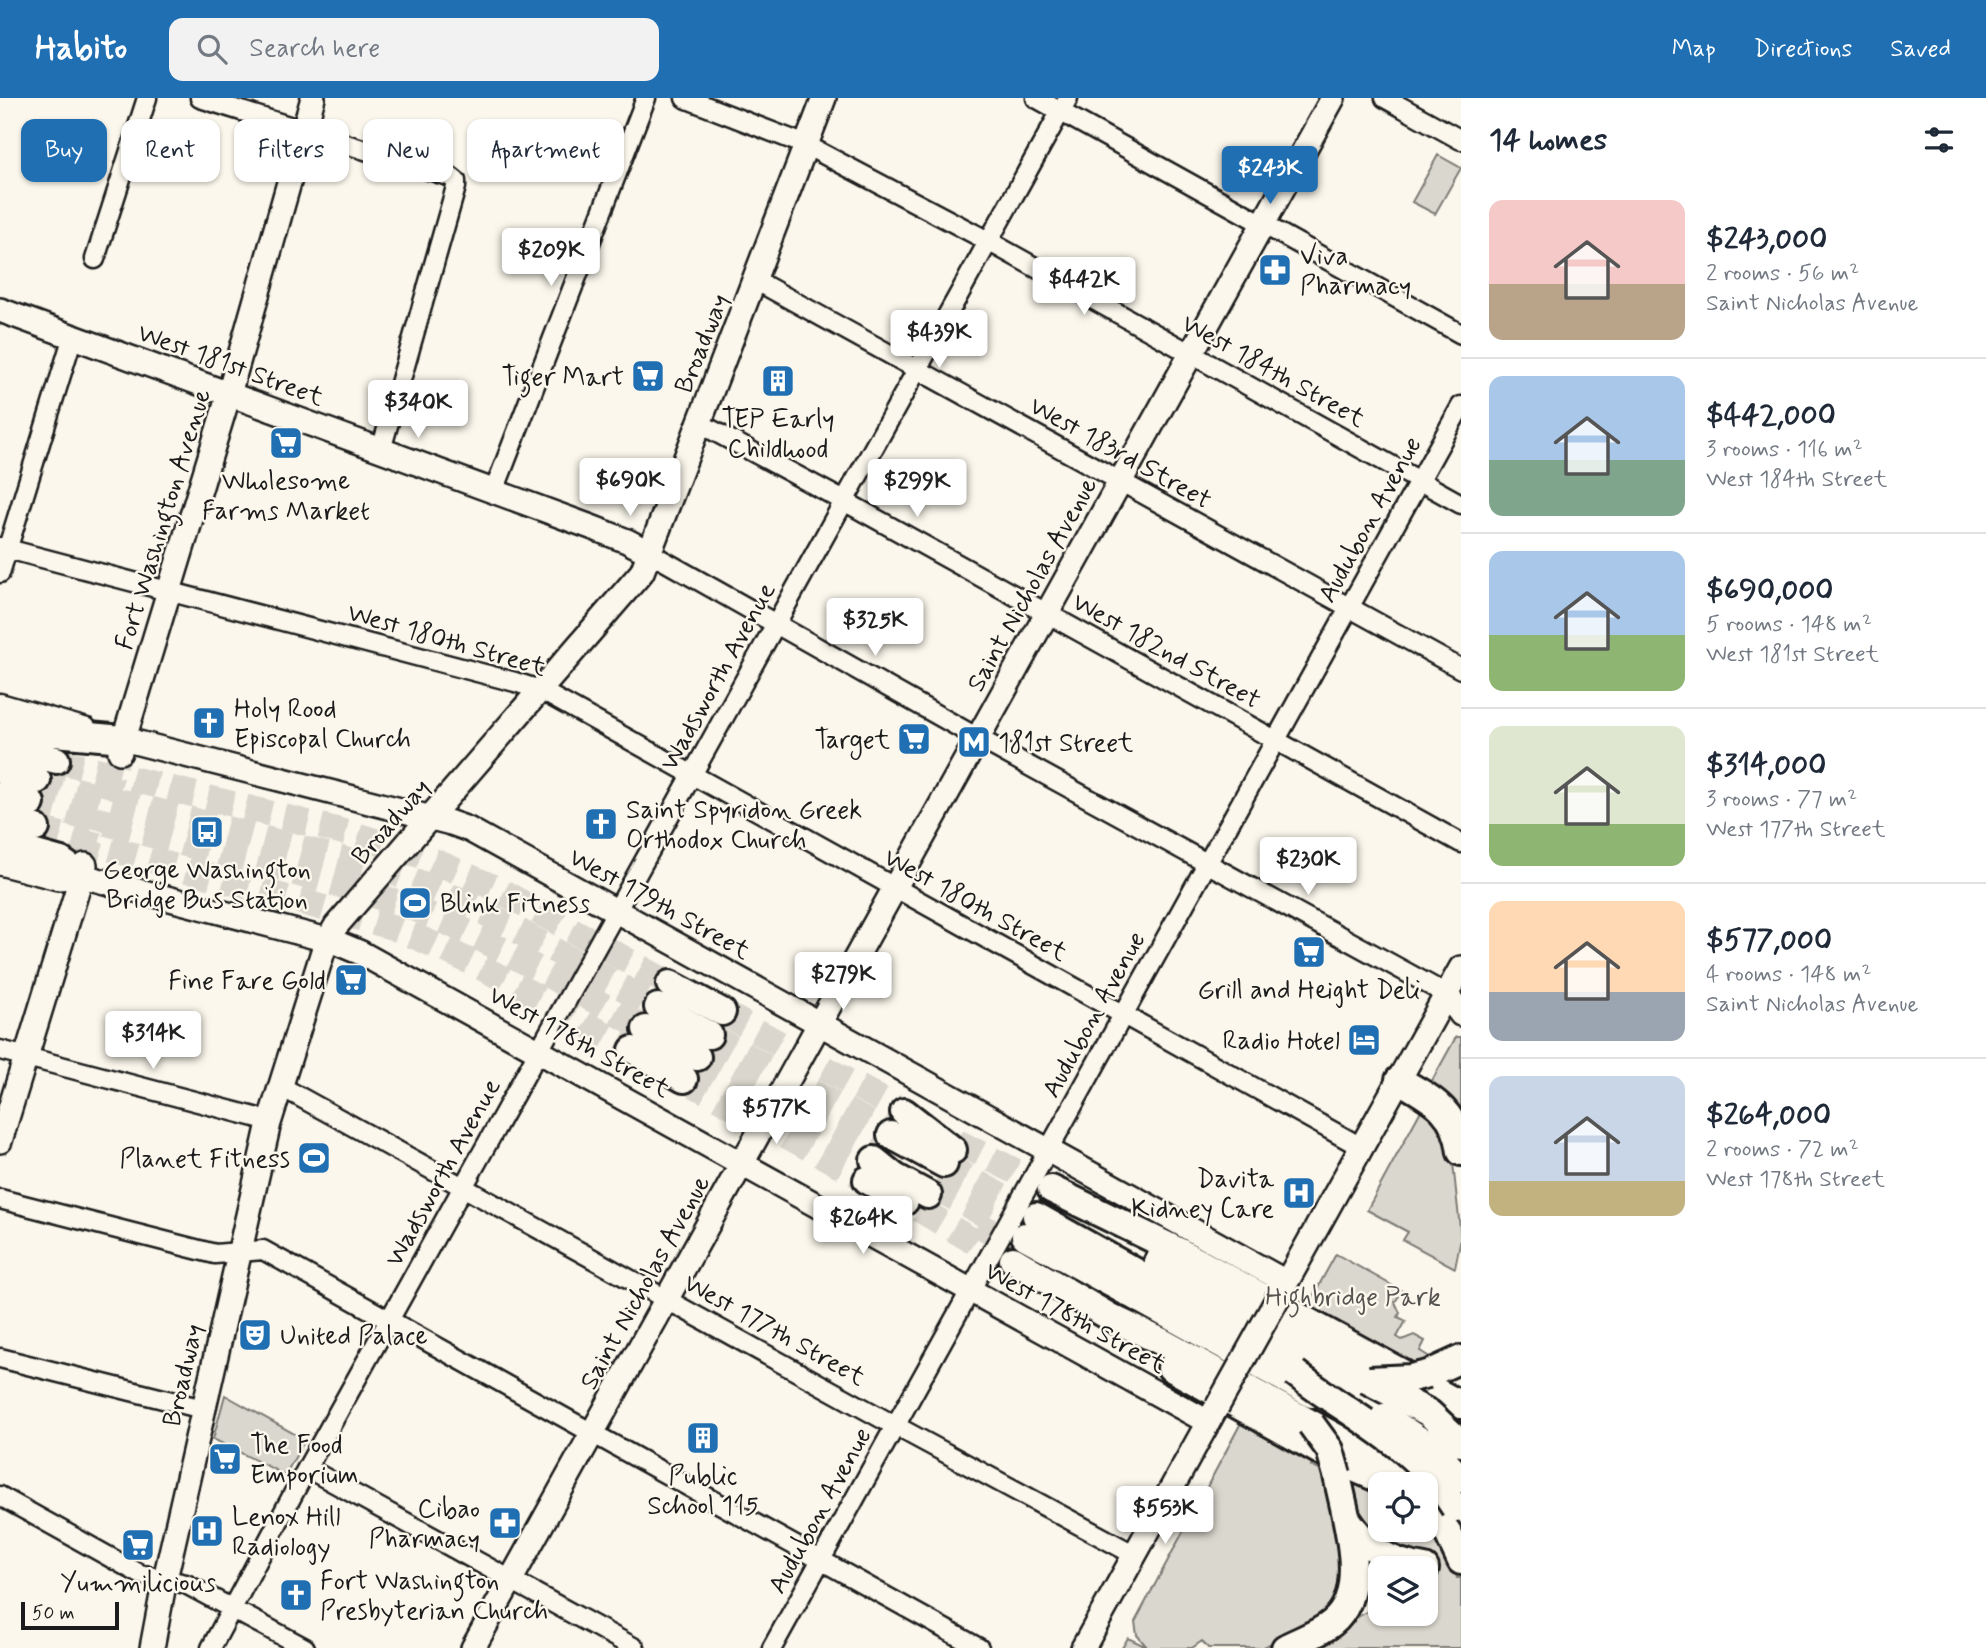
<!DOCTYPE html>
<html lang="en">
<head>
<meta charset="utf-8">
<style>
	:root { --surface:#fff; --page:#f2f2f3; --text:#1f2937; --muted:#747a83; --line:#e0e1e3; --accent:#1f6fb2 }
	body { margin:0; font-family:Mynerve,sans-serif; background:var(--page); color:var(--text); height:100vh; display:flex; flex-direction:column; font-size:26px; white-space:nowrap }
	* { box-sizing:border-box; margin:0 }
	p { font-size:23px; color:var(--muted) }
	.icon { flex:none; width:38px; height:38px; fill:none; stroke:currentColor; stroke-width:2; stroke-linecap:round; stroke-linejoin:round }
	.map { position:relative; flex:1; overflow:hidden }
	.sheet { display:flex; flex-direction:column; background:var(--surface); width:525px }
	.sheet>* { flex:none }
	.guide { position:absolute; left:21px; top:21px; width:665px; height:63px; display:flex; gap:14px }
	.controls { position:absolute; left:1368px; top:1374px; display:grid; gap:14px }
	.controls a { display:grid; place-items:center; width:70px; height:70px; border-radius:14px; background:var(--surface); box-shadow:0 2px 5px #0004; font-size:35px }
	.scale { position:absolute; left:21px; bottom:18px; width:98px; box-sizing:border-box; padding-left:7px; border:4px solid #1c1c1c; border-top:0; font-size:19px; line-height:24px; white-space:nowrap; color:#1c1c1c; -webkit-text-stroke:5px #fbf7ec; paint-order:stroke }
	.price { position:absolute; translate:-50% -60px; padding:0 16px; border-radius:7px; background:#fff; color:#222; font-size:23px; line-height:46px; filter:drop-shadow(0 2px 4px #0008) }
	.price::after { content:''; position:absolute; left:50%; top:42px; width:21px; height:16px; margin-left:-10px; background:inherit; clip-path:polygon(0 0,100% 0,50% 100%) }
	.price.selected { background:var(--accent); color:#fff }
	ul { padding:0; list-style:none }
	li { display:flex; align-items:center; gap:21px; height:175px; padding:0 28px }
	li+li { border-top:2px solid var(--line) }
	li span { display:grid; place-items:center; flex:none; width:196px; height:140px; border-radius:14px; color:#555 }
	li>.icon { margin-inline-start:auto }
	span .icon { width:84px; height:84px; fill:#fffc; stroke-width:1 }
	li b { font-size:30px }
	h2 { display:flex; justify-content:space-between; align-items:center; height:84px; padding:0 28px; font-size:30px }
	.chip { padding:0 24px; border-radius:14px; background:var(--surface); box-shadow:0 2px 5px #0004; font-size:24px; line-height:63px }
	.chip.selected { background:var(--accent); color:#fff }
	header { display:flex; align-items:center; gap:42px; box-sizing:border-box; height:98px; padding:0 35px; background:var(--accent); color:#fff }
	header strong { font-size:33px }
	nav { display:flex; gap:38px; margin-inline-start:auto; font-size:24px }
	.search { width:490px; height:63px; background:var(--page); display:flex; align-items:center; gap:18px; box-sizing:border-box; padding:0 24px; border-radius:14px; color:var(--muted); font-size:26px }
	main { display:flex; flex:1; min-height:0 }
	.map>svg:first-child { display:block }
	.green { fill:#dad7ce; stroke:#7b7a75; stroke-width:2 }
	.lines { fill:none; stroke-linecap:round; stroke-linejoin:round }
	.major-tunnel { stroke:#dad6cd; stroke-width:23; stroke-dasharray:23 11; stroke-linecap:butt }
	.highway-tunnel { stroke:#dad6cd; stroke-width:26; stroke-dasharray:26 13; stroke-linecap:butt }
	.minor-casing { stroke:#1c1c1c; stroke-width:23 }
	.major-casing { stroke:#1c1c1c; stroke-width:28 }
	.highway-casing { stroke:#1c1c1c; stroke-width:32 }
	.minor { stroke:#fbf7ec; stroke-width:18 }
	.major { stroke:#fbf7ec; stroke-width:23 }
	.highway { stroke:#fbf7ec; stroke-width:26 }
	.major-bridge-casing { stroke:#1c1c1c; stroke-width:28; stroke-linecap:butt }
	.highway-bridge-casing { stroke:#1c1c1c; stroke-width:32; stroke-linecap:butt }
	.major-bridge { stroke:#fbf7ec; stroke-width:23 }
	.highway-bridge { stroke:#fbf7ec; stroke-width:26 }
	.labels { text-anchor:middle; stroke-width:5; stroke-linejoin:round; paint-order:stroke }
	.poi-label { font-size:26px; fill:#1c1c1c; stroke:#fbf7ec; text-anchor:start }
	.street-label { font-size:26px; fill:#1c1c1c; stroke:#fbf7ec }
	.park-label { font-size:26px; fill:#555451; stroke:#fbf7ec }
</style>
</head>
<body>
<header>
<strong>Habito</strong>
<div class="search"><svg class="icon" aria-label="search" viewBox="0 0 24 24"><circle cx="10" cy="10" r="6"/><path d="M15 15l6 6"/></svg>Search here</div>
<nav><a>Map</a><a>Directions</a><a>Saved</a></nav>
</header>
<main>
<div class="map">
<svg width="1461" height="1550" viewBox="0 0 1461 1550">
	<rect width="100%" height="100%" fill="#fbf7ec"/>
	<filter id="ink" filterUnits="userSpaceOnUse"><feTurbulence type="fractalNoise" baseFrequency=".0143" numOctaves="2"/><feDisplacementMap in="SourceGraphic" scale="14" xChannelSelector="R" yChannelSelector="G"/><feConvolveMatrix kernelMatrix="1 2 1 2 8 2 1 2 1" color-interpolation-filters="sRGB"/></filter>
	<g filter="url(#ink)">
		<path class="green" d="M1438,57L1461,70L1435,116L1412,104Z
			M1456,939H1461V1020L1429,988Z
			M1425,1005L1451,1046L1461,1140L1455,1170L1403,1142L1408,1134L1367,1112Z
			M1336,1156L1402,1193L1395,1204L1400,1215L1398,1219L1406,1223L1397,1239L1402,1242L1414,1237L1425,1243L1420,1253L1433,1261L1416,1268L1357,1237L1349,1229L1308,1207Z
			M225,1297L305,1342L285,1377L213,1341Z
			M1242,1323L1313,1364L1311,1368L1328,1376L1342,1443L1341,1497L1323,1519L1262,1550H1208L1202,1543L1192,1550H1122L1128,1540L1147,1549L1137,1537L1135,1524Z
			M1348,1381L1381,1397V1432H1426V1417L1454,1467L1457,1480H1461V1550H1309L1366,1514L1381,1501V1516H1426V1470L1361,1426Z"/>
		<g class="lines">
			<path class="major-tunnel" d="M86,764L119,657"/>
			<path class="highway-tunnel" d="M56,662L352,736L423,758L495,790L670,886
				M37,682L396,775L467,805L658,909
				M31,705L344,788L409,808L455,828L505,853L646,931
				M36,730L392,829C477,862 554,909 633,952
				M722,914L904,1014
				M709,937L891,1037
				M697,959L876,1058
				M684,981L867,1082
				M957,1044L1051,1091
				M944,1066L1036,1118
				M933,1088L1002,1126
				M919,1111L973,1143L1009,1169
				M978,1126L1020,1151"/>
			<defs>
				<path id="minor" d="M200,0L451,79L456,83V89L381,352
					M685,0L806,47L988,143L1461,406
					M1036,0L1461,236
					M1385,0L1461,42
					M95,161L147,0
					M755,182L1461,571
					M699,325L844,403L1461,745
					M494,393L646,0
					M0,449L515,584L540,592L1361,1049
					M650,455L978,640L1446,896
					M0,475L73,238
					M0,605L87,630
					M0,952L270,1023
					M280,988L890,1325L1135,1457
					M0,1101L215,1156L263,1152L979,1550
					M0,1260L203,1311
					M307,1370L635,1550
					M0,1398L140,1476L186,1486L305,1550
					M211,1550L307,1370L1068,0
					M772,1550L1461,308"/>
				<path id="major" d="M0,212L591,429L627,443L650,455
					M123,641L451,725L468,731L1286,1184
					M120,654L229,296L313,0
					M0,765L58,780L82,778L335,844L361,855L1208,1324
					M1446,896L1461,916
					M0,1043L85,767
					M1280,1196L1461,870
					M152,1550L165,1481L269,1025L325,847L336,828L642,474L824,0
					M473,1550L1333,0
					M1083,1550L1215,1312"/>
				<path id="highway" d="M0,622L55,635L123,641
					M0,648L56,662
					M0,671L37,682
					M0,697L31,705
					M0,720L36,730
					M0,746L61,763L82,778
					M670,886L722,914
					M658,909L709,937
					M646,931L697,959
					M633,952L684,981
					M1399,982C1432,1001 1456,1012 1461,1054
					M904,1014L953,1052
					M891,1037L944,1066
					M874,1062L895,1079L928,1097
					M867,1082L905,1103
					M1051,1091L1180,1154L1461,1307
					M1036,1118L1325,1280L1363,1298L1415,1318
					M1025,1138L1312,1296
					M1013,1162L1110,1219L1160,1243L1374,1360L1409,1386
					M1158,1163L1210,1194L1367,1282
					M1171,1270L1338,1363L1391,1386
					M1428,1276L1461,1261
					M1426,1404L1447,1433L1461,1463
					M1348,1422C1367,1451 1390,1465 1425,1470
					M1285,1550C1300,1542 1319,1536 1332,1525C1371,1494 1345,1419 1337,1377"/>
			</defs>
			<use href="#minor" class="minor-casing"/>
			<use href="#major" class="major-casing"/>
			<use href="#highway" class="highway-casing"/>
			<use href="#minor" class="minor"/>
			<use href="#major" class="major"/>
			<use href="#highway" class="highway"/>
			<defs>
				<path id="major-bridge" d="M1217,1309L1280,1196"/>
				<path id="highway-bridge" d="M1295,1275C1350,1318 1417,1347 1455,1410
					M1367,1282L1429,1315L1461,1345
					M1369,1282L1411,1280L1428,1276
					M1384,1319L1433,1351L1461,1381
					M1311,1326L1330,1352L1337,1377"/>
			</defs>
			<use href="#major-bridge" class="major-bridge-casing"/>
			<use href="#highway-bridge" class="highway-bridge-casing"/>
			<use href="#major-bridge" class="major-bridge"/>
			<use href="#highway-bridge" class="highway-bridge"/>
		</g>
	</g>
	<defs>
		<symbol id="pharmacy-square" viewBox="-11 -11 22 22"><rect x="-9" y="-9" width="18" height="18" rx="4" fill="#1f6fb2" stroke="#fbf7ec"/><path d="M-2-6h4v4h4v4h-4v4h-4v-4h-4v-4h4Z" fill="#fff"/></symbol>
		<symbol id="supermarket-square" viewBox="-11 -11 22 22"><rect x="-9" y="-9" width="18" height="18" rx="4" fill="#1f6fb2" stroke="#fbf7ec"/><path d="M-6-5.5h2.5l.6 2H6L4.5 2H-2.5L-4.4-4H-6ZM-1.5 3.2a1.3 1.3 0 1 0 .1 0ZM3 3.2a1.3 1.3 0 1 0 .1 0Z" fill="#fff"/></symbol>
		<symbol id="building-square" viewBox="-11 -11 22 22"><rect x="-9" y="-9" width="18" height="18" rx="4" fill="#1f6fb2" stroke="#fbf7ec"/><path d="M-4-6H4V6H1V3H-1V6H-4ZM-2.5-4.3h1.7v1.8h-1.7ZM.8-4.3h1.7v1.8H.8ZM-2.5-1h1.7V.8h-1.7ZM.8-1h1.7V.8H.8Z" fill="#fff"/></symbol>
		<symbol id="church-square" viewBox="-11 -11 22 22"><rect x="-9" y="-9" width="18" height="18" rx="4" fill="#1f6fb2" stroke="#fbf7ec"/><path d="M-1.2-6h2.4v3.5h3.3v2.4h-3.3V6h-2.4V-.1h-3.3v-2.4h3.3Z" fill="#fff"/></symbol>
		<symbol id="metro-square" viewBox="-11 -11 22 22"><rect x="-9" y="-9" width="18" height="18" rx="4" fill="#1f6fb2" stroke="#fbf7ec"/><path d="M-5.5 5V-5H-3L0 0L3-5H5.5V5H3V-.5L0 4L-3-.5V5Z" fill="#fff"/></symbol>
		<symbol id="bus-square" viewBox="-11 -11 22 22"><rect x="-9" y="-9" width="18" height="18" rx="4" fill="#1f6fb2" stroke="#fbf7ec"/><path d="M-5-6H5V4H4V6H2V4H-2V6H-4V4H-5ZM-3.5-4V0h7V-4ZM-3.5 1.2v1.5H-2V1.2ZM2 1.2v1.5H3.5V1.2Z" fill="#fff"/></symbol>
		<symbol id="stadium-square" viewBox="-11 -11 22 22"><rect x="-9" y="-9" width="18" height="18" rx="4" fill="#1f6fb2" stroke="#fbf7ec"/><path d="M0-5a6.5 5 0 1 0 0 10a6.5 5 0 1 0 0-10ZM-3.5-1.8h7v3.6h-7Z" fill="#fff"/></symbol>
		<symbol id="hotel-square" viewBox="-11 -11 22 22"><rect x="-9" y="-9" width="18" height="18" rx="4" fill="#1f6fb2" stroke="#fbf7ec"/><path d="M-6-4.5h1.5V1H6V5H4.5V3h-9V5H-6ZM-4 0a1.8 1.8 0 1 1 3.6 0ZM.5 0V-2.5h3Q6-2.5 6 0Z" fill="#fff"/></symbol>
		<symbol id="hospital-square" viewBox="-11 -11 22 22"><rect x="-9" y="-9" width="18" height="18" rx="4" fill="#1f6fb2" stroke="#fbf7ec"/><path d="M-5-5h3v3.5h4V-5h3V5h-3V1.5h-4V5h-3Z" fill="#fff"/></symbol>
		<symbol id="theatre-square" viewBox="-11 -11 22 22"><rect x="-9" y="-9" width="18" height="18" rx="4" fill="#1f6fb2" stroke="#fbf7ec"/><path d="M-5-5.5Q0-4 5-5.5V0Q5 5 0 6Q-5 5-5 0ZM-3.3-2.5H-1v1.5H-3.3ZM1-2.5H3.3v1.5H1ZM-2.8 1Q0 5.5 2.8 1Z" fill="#fff"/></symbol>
	</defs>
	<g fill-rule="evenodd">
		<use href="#pharmacy-square" x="1256" y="153" width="38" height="38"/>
		<use href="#supermarket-square" x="629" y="259" width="38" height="38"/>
		<use href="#building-square" x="759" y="264" width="38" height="38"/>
		<use href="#supermarket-square" x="267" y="326" width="38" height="38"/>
		<use href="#church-square" x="190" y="606" width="38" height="38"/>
		<use href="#supermarket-square" x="895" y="622" width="38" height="38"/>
		<use href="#metro-square" x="955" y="625" width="38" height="38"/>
		<use href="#church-square" x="582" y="707" width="38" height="38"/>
		<use href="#bus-square" x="188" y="715" width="38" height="38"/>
		<use href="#stadium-square" x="396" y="786" width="38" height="38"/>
		<use href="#supermarket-square" x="1290" y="835" width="38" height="38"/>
		<use href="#supermarket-square" x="332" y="863" width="38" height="38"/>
		<use href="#hotel-square" x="1345" y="923" width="38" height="38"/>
		<use href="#stadium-square" x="295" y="1041" width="38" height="38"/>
		<use href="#hospital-square" x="1280" y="1076" width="38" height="38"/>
		<use href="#theatre-square" x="236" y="1218" width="38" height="38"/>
		<use href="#building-square" x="684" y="1321" width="38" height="38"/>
		<use href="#supermarket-square" x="206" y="1342" width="38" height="38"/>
		<use href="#pharmacy-square" x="486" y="1406" width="38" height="38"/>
		<use href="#hospital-square" x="188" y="1414" width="38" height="38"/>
		<use href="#supermarket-square" x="119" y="1428" width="38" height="38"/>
		<use href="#church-square" x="277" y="1478" width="38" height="38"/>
	</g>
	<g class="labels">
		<g class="poi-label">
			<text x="1300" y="166">Viva<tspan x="1300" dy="30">Pharmacy</tspan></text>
			<text x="624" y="287" text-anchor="end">Tiger Mart</text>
			<text x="778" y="329" text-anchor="middle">TEP Early<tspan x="778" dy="30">Childhood</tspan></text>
			<text x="286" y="391" text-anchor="middle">Wholesome<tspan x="286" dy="30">Farms Market</tspan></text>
			<text x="234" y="619">Holy Rood<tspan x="234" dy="30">Episcopal Church</tspan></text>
			<text x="890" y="650" text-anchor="end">Target</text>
			<text x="998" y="653">181st Street</text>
			<text x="626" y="720">Saint Spyridon Greek<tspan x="626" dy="30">Orthodox Church</tspan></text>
			<text x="207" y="780" text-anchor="middle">George Washington<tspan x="207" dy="30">Bridge Bus Station</tspan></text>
			<text x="440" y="814">Blink Fitness</text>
			<text x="326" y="891" text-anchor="end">Fine Fare Gold</text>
			<text x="1309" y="900" text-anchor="middle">Grill and Height Deli</text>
			<text x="1340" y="951" text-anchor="end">Radio Hotel</text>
			<text x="290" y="1069" text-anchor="end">Planet Fitness</text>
			<text x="1274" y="1089" text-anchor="end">Davita<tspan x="1274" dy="30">Kidney Care</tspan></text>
			<text x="280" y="1246">United Palace</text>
			<text x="250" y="1355">The Food<tspan x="250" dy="30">Emporium</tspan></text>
			<text x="703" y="1386" text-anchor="middle">Public<tspan x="703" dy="30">School 115</tspan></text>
			<text x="480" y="1419" text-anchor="end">Cibao<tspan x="480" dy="30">Pharmacy</tspan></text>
			<text x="232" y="1427">Lenox Hill<tspan x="232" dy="30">Radiology</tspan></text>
			<text x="320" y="1491">Fort Washington<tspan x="320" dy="30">Presbyterian Church</tspan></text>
			<text x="138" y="1493" text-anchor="middle">Yummilicious</text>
		</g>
		<g class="street-label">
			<text transform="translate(701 245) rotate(-68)" y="9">Broadway</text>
			<text transform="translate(231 266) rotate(20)" y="9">West 181st Street</text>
			<text transform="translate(1274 272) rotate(29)" y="9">West 184th Street</text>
			<text transform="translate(1121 354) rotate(29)" y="9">West 183rd Street</text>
			<text transform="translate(162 421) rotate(-73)" y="9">Fort Washington Avenue</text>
			<text transform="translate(1369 421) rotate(-61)" y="9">Audubon Avenue</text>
			<text transform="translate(1031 486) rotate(-61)" y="9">Saint Nicholas Avenue</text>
			<text transform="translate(447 541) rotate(16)" y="9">West 180th Street</text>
			<text transform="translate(1167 552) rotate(29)" y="9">West 182nd Street</text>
			<text transform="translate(717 578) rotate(-61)" y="9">Wadsworth Avenue</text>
			<text transform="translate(390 723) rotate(-49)" y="9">Broadway</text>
			<text transform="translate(660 805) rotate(29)" y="9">West 179th Street</text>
			<text transform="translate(976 806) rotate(29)" y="9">West 180th Street</text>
			<text transform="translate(1093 916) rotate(-61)" y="9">Audubon Avenue</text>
			<text transform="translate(580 943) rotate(29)" y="9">West 178th Street</text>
			<text transform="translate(442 1074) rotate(-61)" y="9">Wadsworth Avenue</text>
			<text transform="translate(644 1184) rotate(-61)" y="9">Saint Nicholas Avenue</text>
			<text transform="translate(1076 1219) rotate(29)" y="9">West 178th Street</text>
			<text transform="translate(775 1231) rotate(29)" y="9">West 177th Street</text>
			<text transform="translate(182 1277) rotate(-77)" y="9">Broadway</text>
			<text transform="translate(819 1412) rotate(-61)" y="9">Audubon Avenue</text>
		</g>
		<g class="park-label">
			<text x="1353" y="1207">Highbridge Park</text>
		</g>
	</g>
</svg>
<div class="controls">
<a><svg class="icon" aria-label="locate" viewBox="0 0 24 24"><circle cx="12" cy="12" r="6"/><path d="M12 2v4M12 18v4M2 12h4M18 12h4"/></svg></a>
<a><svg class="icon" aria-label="layers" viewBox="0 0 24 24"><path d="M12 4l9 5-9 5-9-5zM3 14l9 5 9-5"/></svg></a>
</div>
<div class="scale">50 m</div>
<b class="price selected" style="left:1270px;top:108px">$243K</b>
<b class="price" style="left:551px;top:190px">$209K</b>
<b class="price" style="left:1084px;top:219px">$442K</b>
<b class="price" style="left:939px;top:272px">$439K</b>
<b class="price" style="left:418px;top:342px">$340K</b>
<b class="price" style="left:630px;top:420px">$690K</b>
<b class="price" style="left:917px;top:421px">$299K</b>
<b class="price" style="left:875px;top:560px">$325K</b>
<b class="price" style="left:1308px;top:799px">$230K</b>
<b class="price" style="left:843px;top:914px">$279K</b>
<b class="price" style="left:153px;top:973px">$314K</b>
<b class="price" style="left:776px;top:1048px">$577K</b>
<b class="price" style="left:863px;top:1158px">$264K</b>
<b class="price" style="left:1165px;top:1448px">$553K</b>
<div class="guide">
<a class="chip selected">Buy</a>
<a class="chip">Rent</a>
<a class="chip">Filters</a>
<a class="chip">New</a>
<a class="chip">Apartment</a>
</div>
</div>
<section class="sheet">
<h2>14 homes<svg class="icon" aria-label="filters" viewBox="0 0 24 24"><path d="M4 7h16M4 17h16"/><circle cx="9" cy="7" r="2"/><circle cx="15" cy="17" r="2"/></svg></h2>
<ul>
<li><span style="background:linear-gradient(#f6c9c9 60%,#b9a48a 0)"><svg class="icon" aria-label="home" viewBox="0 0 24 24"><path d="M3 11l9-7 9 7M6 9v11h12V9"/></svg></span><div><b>$243,000</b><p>2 rooms · 56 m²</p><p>Saint Nicholas Avenue</p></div></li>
<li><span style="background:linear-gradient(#a9c7e8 60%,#7fa58c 0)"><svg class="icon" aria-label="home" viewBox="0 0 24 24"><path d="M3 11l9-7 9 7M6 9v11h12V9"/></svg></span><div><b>$442,000</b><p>3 rooms · 116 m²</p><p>West 184th Street</p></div></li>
<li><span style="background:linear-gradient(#a9c7e8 60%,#8fb573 0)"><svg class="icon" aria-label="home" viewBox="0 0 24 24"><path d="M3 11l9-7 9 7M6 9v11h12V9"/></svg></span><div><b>$690,000</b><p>5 rooms · 148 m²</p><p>West 181st Street</p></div></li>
<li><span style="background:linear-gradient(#dfe7d0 70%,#8fb573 0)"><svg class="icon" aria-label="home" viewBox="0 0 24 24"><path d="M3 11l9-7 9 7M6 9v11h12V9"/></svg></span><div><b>$314,000</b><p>3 rooms · 77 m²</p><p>West 177th Street</p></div></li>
<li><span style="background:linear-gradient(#ffd9b3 65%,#9aa5b1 0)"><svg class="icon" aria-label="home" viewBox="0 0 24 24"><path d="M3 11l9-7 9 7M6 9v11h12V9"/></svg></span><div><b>$577,000</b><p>4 rooms · 148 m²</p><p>Saint Nicholas Avenue</p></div></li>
<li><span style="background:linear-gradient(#c9d6e8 75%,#c2b280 0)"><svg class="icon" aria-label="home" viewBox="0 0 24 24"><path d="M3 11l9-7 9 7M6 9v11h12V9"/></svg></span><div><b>$264,000</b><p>2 rooms · 72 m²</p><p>West 178th Street</p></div></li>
</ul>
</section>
</main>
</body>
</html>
